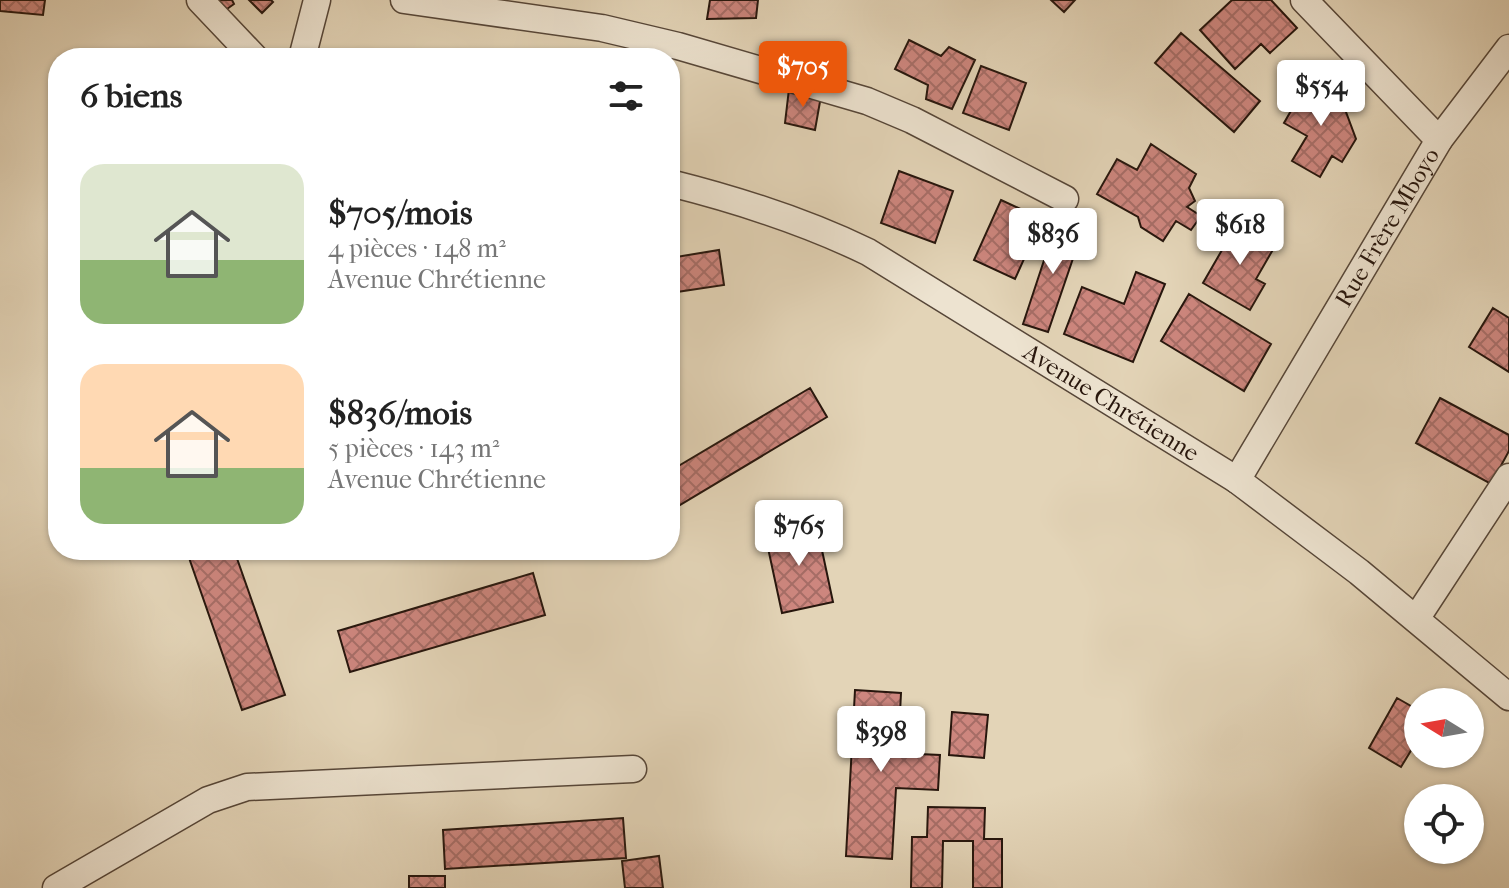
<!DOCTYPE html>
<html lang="fr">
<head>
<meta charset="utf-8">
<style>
	:root { --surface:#fff; --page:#f2f2f2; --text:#222; --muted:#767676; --accent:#ea580c }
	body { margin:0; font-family:"IM FELL French Canon",serif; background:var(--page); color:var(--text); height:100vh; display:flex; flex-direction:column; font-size:30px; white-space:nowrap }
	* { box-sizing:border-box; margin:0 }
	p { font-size:26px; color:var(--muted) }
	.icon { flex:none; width:44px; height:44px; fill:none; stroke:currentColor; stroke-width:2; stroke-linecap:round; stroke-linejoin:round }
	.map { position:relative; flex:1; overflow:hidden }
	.side { position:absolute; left:48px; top:48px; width:632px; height:512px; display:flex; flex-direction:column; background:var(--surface); border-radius:32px; box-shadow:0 2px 6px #0004 }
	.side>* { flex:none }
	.needle { width:52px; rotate:281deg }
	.tools { position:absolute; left:1404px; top:688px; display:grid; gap:16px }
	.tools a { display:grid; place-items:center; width:80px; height:80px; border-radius:50%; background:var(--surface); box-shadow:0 2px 6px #0004; font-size:40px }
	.price { position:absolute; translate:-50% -68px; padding:0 18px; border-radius:8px; background:#fff; color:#222; font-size:26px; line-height:52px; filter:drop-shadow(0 2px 4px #0008) }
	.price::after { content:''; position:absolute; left:50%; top:48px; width:24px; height:18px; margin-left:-12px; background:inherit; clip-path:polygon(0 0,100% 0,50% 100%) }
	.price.current { background:var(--accent); color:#fff }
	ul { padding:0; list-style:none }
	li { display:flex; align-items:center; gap:24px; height:200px; padding:0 32px }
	li span { display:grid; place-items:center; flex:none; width:224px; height:160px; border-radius:24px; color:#555 }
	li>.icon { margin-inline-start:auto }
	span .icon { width:96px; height:96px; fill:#fffc; stroke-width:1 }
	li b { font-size:34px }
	h2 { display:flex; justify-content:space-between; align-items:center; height:96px; padding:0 32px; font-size:34px }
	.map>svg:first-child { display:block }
	.building { fill:url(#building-cross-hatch); stroke:#27160d; stroke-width:2 }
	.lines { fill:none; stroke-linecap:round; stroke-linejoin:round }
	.minor-casing { stroke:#564638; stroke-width:29 }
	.minor { stroke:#ede3d0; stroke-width:26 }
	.labels { text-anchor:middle; stroke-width:6; stroke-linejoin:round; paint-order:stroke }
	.street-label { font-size:24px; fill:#27160d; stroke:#ede3d0 }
</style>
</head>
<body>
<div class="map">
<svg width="1509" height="888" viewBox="0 0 1509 888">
	<defs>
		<pattern id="building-cross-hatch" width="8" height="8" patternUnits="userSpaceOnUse" patternTransform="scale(2)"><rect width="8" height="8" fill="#cd867e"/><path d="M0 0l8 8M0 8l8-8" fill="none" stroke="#a66d66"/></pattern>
	</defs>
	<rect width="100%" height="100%" fill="#e3d4b7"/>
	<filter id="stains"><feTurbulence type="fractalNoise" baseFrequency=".0025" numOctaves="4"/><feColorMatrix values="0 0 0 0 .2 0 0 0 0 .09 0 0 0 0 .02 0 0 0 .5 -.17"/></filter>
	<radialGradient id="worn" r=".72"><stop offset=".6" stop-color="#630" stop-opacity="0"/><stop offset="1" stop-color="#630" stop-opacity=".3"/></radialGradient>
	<path class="building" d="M0,0H45L43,15L0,11Z
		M209,0H232L234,4L220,14Z
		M249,0H271L273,2L262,13Z
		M710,0H758L756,18L707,19Z
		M1051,0H1075L1064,12Z
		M1232,0H1271L1297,28L1270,53L1261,44L1235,69L1200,30Z
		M1181,33L1260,101L1234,132L1155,63Z
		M909,40L941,56L949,47L975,60L952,109L926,99L928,85L895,69Z
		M981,66L1026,83L1009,130L963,113Z
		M1310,78L1340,96L1356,139L1342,162L1332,156L1320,177L1292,161L1307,136L1284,123Z
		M789,89L821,96L815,130L785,123Z
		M1151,144L1196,174L1189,188L1195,201L1187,207L1201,216L1191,230L1176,221L1163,241L1141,227L1138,217L1097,194L1117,159L1137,170Z
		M899,171L953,191L935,243L881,223Z
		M1001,200L1042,219L1015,279L974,260Z
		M1057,221L1083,229L1048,332L1023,324Z
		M1237,224L1275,246L1256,279L1265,284L1250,310L1203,283Z
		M719,250L724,285L670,293V258Z
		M1136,272L1165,284L1133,362L1064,334L1082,287L1124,304Z
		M1189,294L1271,344L1244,391L1161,341Z
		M1493,308L1509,318V372L1469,347Z
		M810,388L827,417L670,511V471Z
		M1440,398L1509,435V451L1491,484L1416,443Z
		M816,522L833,602L782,613L765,534Z
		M192,550H234L285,695L242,710L187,552Z
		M533,573L545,615L350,672L338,631Z
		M855,690L901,693L898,753L940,755L938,790L896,788L892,859L846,856Z
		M1397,698L1418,710V739L1401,767L1369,748Z
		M952,712L988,715L984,758L949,755Z
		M928,807L985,808L984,839H1002V888H973V841H943L942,888H911L912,837H927Z
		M623,818L626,858L445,869L443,830Z
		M659,856L663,888H625L622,861Z
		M409,876H445V888H409Z"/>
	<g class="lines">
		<defs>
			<g id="minor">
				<path d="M200,0L255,58"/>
				<path d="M404,0L602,28L678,46L867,101L912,120L1065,199"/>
				<path d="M302,58L317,0"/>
				<path d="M1439,140L1509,48"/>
				<path id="s1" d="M670,183C738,200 804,221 868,252L1237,480L1359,572L1509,697"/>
				<path id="s2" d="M1237,480L1439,140L1304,0"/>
				<path d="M1416,619L1509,477"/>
				<path d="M56,888L208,800L247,787L633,769"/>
			</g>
		</defs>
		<use href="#minor" class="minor-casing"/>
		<use href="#minor" class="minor"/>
	</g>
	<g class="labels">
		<g class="street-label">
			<text dy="8" stroke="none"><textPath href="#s2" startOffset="294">Rue Frère Mboyo</textPath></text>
			<text dy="8" stroke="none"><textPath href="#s1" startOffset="496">Avenue Chrétienne</textPath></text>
		</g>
	</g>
	<rect width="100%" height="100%" filter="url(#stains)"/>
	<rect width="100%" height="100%" fill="url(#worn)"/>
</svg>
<div class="tools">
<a><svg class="needle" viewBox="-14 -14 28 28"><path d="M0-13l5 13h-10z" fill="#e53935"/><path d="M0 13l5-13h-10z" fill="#767676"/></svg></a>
<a><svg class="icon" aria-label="locate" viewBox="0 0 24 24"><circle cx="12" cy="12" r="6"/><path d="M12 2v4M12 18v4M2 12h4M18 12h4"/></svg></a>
</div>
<b class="price current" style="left:803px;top:109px">$705</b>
<b class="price" style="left:1321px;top:128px">$554</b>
<b class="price" style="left:1240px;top:267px">$618</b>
<b class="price" style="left:1053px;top:276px">$836</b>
<b class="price" style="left:799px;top:568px">$765</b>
<b class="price" style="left:881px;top:774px">$398</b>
<section class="side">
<h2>6 biens<svg class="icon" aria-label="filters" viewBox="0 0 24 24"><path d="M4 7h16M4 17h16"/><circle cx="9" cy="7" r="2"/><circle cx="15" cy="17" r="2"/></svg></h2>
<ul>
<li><span style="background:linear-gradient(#dfe7d0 60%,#8fb573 0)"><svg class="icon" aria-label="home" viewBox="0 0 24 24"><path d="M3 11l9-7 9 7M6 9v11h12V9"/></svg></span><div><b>$705/mois</b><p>4 pièces · 148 m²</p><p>Avenue Chrétienne</p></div></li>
<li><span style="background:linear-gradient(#ffd9b3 65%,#8fb573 0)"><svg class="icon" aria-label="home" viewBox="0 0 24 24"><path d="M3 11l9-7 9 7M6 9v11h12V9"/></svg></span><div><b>$836/mois</b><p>5 pièces · 143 m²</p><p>Avenue Chrétienne</p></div></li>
</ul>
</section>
</div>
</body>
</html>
